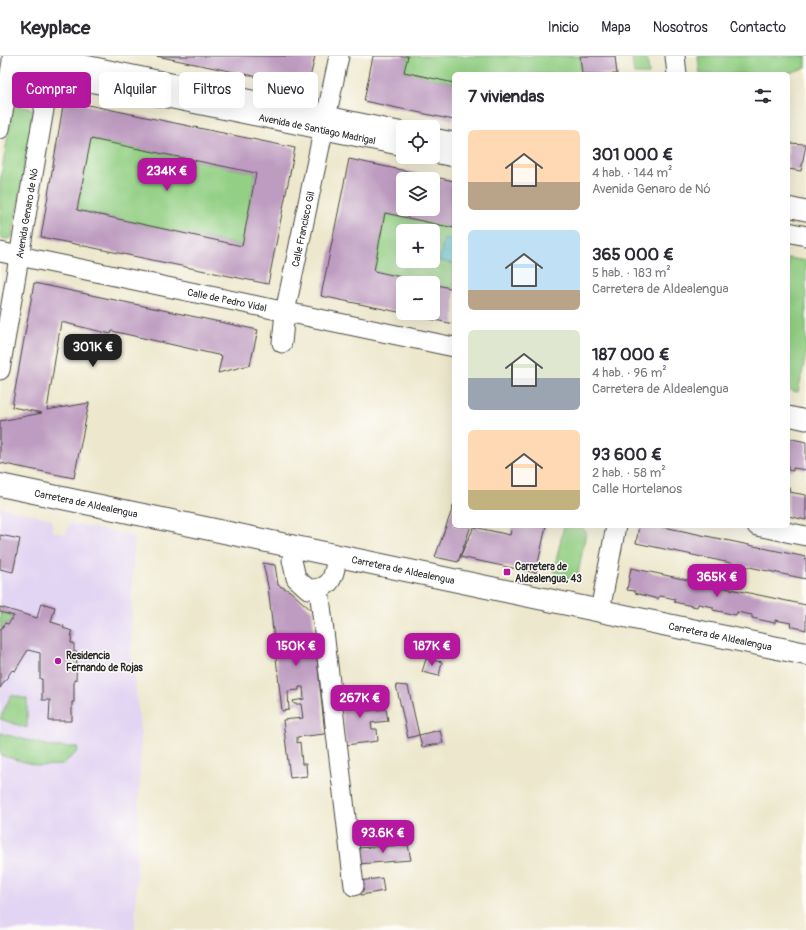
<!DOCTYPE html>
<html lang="es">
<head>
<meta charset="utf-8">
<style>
	:root { --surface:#fff; --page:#f2f2f3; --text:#2b2b33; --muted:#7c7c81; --line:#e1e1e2; --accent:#b5179e }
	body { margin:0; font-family:Pangolin,sans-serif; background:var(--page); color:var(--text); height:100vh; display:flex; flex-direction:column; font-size:15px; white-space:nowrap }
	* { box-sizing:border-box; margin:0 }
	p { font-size:13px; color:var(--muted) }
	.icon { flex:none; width:22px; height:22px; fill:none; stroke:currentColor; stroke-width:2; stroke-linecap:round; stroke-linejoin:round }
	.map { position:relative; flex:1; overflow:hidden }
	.side { position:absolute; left:452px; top:16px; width:338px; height:456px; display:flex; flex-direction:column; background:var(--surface); border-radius:6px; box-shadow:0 4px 16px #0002 }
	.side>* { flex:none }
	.top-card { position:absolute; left:12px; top:16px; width:380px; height:36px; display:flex; gap:8px }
	.controls { position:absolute; left:396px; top:64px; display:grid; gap:8px }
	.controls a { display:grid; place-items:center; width:44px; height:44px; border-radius:6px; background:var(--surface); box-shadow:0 4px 16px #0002; font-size:20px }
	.price { position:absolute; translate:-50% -34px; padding:0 9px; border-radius:8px; background:var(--accent); color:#fff; font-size:13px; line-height:26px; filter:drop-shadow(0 1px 2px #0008) }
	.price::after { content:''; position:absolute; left:50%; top:24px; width:12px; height:9px; margin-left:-6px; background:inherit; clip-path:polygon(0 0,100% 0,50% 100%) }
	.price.selected { background:#222; color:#fff }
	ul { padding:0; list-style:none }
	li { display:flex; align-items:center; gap:12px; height:100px; padding:0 16px }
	li span { display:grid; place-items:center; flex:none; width:112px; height:80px; border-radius:6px; color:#555 }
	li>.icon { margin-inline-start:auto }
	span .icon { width:48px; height:48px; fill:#fffc; stroke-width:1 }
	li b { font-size:17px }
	h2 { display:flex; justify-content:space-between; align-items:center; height:48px; padding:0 16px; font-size:17px }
	.tag { padding:0 14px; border-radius:6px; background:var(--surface); box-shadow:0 4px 16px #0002; font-size:14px; line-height:36px }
	.tag.selected { background:var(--accent); color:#fff }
	header { display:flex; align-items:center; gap:24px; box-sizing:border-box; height:56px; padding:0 20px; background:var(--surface); border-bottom:1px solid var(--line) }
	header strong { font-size:19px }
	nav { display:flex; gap:22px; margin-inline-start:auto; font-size:14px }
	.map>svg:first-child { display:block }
	.built { fill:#e2d4f3 }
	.green { fill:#93cf84; stroke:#5f7d58; fill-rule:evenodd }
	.water { fill:#53c1ca; stroke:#3f767a }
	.building { fill:#be9cc1; fill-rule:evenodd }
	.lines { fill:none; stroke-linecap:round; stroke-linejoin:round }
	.minor-casing { stroke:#484743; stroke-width:21 }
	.tertiary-casing { stroke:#484743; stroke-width:24 }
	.minor { stroke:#fff; stroke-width:19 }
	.tertiary { stroke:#fff; stroke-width:22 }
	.poi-dot { fill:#b5179e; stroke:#fdfcf7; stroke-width:1.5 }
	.labels { text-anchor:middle; stroke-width:3; stroke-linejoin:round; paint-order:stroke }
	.street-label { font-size:10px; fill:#2b2b2b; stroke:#fdfcf7 }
	.poi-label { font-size:10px; font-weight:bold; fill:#2b2b2b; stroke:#fdfcf7; text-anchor:start }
</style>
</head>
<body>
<header>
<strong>Keyplace</strong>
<nav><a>Inicio</a><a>Mapa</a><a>Nosotros</a><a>Contacto</a></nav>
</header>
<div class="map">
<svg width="806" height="874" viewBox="0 0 806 874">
	<rect width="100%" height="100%" fill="#fdfcf7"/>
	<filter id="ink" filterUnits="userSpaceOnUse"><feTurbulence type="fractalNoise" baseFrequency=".025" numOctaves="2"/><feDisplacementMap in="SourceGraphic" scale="8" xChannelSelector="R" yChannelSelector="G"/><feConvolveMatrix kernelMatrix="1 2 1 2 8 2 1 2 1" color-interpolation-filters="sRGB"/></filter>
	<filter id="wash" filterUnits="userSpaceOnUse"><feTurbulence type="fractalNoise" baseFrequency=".012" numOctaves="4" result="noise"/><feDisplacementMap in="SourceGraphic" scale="16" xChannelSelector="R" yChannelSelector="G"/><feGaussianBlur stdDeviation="0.9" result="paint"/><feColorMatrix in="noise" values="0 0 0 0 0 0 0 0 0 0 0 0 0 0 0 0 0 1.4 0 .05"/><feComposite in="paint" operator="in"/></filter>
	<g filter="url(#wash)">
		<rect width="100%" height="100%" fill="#ede8cd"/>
		<path class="built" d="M0,451L52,463V475L65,478L70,467L134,480L131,568L132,601L141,679L135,874H0Z"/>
		<path class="green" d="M408,0H580L582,18H454V27L404,16Z
			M632,0H647L649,18H634Z
			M698,0H806V12L785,18H700Z
			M13,49L34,53L13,177L12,181L7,183L0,182V127Z
			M91,83L256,117L242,190L77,154Z
			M385,157L454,172V233L433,228V227H427L374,215ZM403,175H433V205H403Z
			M788,202L806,205V298L798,336L788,334Z
			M564,470C572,470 582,469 586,476L578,518C573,526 557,522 554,514Z
			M0,556L14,560L8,568L5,567L1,573H0Z
			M11,639L27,643V672L0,663Z
			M0,677L53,691H77L78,695L62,709L39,710L0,699Z"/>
		<path class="water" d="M444,183L454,185V208L439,205Z"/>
		<g id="blocks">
			<path class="building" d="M156,0H315L308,31Z
				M373,0H408L404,16L454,27V64L364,45Z
				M580,0H615L617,18H582Z
				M64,44L295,92L268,228L41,181ZM91,83L256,117L242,190L77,154Z
				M788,87L806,88L801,115L788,113Z
				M349,103L454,125V172L385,157L374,215L424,226L403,227V257L321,240ZM403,123H433V153H403Z
				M34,227L258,274L250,309L218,317L222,300L112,275L111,278L61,266L47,354L89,347L74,422L0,407V365L42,357L12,351Z
				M433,228L454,233V268L406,258L433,257Z
				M788,382L806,386V414L793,412V415L788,414Z
				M788,432H790L789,436L806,439V464L788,460Z
				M454,448V470H471L458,506L435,501Z
				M512,470H546L536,517L460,501L474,471L510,479Z
				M639,470H659L806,501V523L636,487Z
				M0,479L20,483L13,516L0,513Z
				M263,507L275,509L278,529L290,535L312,555L325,678L297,681V687L300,686L302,708H306L307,720L290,722L283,664L303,662L301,648H294L293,645L304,643L303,631H299V634L288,635L289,654L282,655L268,530Z
				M631,512L806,549V574L790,570L791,567L775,564V567L752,562V559L737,556L736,559L713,554V551L698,548L697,551L674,546L675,543L666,541L659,540L658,543L635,537V535L627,534Z
				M41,547L55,551L51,566L64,570L63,572L72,575L71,587H74V596H77L76,624H74V646H72V665H49L50,644H42V623H40V597L28,594L15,615L12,614L0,632V573H1L5,567L8,568L14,560L0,556V551L37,562Z
				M426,603L442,606L439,620L422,616Z
				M396,629L408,630L419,679L408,682Z
				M365,635L367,655L386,653L388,665L371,667L372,673H377L378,685L346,689L340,638Z
				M440,674L443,687L422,691L419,679Z
				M408,789L411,804L358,808L356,792Z
				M382,822L384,835L361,839L359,825Z"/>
		</g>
	</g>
	<g filter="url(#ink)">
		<use href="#blocks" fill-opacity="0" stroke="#484743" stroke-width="1"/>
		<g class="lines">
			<defs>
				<g id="minor">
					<path d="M675,0L677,18"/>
					<path id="s1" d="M12,2L50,18L403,90"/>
					<path d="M20,2H52L403,76"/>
					<path d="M0,73L13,0"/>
					<path d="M433,82L454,86"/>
					<path d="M433,97L454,101"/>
					<path d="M788,151L806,155"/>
					<path d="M788,176L806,180"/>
					<path id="s2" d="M0,196L454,291"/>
					<path id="s3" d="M282,287L285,256L339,0"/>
					<path id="s4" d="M0,314L52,6"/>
					<path d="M788,360L806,364"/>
					<path d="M757,470L806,480"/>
					<path d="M294,491L292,504L296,522L308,533C332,534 334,521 337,500"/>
					<path d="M319,533L354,830"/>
					<path d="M600,555L616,470"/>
				</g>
				<g id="tertiary">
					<path id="s5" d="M0,429L806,598"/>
				</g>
			</defs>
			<use href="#minor" class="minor-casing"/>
			<use href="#tertiary" class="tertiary-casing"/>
			<use href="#minor" class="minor"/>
			<use href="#tertiary" class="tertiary"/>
		</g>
	</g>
	<g class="poi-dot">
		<rect x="503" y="512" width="8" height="8" rx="2"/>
		<circle cx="58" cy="605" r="4"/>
	</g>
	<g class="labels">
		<g class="street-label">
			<text dy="4" stroke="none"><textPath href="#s1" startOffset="314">Avenida de Santiago Madrigal</textPath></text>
			<text dy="4" stroke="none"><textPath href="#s4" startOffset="159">Avenida Genaro de Nó</textPath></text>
			<text dy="4" stroke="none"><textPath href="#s3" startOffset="116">Calle Francisco Gil</textPath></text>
			<text dy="4" stroke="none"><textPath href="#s2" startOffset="232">Calle de Pedro Vidal</textPath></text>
			<text dy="4" stroke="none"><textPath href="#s5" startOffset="88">Carretera de Aldealengua</textPath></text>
			<text dy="4" stroke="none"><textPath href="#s5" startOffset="412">Carretera de Aldealengua</textPath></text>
			<text dy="4" stroke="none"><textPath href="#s5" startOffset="736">Carretera de Aldealengua</textPath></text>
		</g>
		<g class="poi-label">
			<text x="515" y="514">Carretera de<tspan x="515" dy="12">Aldealengua, 43</tspan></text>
			<text x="66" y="603">Residencia<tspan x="66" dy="12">Fernando de Rojas</tspan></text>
		</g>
	</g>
</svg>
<div class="controls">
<a><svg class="icon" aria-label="locate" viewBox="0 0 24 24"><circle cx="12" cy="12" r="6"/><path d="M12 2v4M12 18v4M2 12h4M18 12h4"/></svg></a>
<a><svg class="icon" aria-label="layers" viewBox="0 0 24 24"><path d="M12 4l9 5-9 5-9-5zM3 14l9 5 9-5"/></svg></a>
<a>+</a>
<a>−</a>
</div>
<b class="price" style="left:167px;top:136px">234K €</b>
<b class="price selected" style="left:93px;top:312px">301K €</b>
<b class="price" style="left:717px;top:542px">365K €</b>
<b class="price" style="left:296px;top:611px">150K €</b>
<b class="price" style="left:432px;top:611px">187K €</b>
<b class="price" style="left:360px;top:663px">267K €</b>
<b class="price" style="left:383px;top:798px">93.6K €</b>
<div class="top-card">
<a class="tag selected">Comprar</a>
<a class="tag">Alquilar</a>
<a class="tag">Filtros</a>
<a class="tag">Nuevo</a>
</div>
<section class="side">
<h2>7 viviendas<svg class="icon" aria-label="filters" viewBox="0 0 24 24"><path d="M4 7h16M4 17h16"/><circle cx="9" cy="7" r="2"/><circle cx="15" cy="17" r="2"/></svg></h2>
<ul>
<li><span style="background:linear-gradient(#ffd9b3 65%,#b9a48a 0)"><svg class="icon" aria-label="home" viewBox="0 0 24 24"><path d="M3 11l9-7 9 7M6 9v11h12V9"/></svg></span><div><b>301 000 €</b><p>4 hab. · 144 m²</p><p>Avenida Genaro de Nó</p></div></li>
<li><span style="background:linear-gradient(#bfe0f5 75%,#b9a48a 0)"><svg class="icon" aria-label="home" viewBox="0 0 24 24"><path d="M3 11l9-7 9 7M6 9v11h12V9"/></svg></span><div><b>365 000 €</b><p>5 hab. · 183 m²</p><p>Carretera de Aldealengua</p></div></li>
<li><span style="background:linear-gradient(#dfe7d0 60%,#9aa5b1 0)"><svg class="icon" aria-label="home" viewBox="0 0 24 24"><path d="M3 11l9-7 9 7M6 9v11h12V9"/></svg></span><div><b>187 000 €</b><p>4 hab. · 96 m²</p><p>Carretera de Aldealengua</p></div></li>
<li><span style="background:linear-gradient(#ffd9b3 75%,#c2b280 0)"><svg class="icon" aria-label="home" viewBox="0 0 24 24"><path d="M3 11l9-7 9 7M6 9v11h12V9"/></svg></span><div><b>93 600 €</b><p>2 hab. · 58 m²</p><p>Calle Hortelanos</p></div></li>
</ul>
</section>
</div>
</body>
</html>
